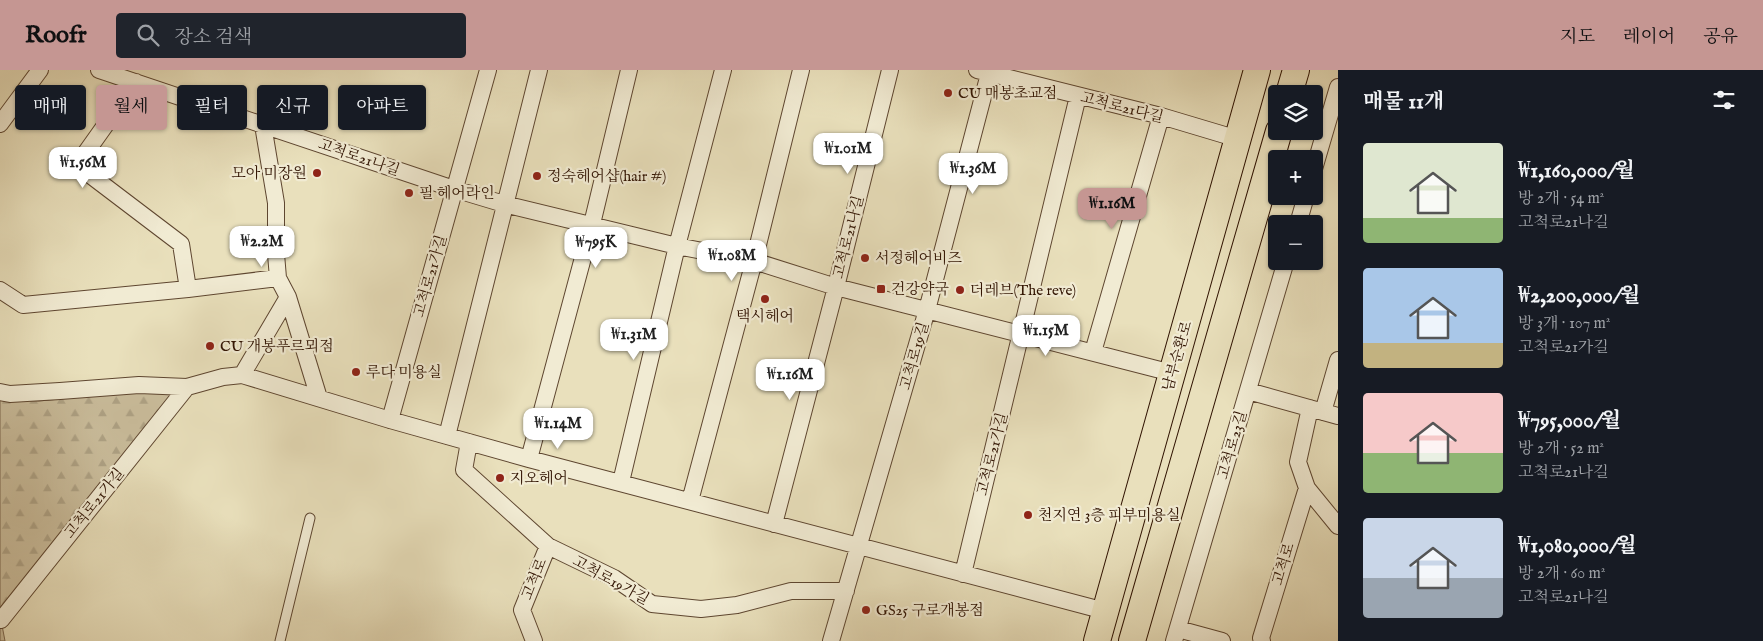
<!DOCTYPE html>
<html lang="ko">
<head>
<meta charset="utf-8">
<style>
	:root { --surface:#171b24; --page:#20242c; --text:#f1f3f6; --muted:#9ea1a6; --accent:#c59692 }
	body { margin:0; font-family:"IM FELL English","Noto Serif KR",serif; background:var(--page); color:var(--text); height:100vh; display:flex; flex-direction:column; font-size:19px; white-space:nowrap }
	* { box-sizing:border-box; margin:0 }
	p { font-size:16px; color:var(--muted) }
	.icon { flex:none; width:28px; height:28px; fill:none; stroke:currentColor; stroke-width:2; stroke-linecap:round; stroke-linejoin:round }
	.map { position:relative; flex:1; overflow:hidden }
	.drawer { display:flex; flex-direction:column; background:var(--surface); width:425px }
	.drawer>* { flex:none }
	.guide { position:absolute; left:15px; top:15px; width:475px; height:45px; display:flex; gap:10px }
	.fabs { position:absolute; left:1268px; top:15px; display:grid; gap:10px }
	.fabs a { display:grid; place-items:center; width:55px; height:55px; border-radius:5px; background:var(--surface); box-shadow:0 1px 4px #0004; font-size:25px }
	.price { position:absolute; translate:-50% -42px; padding:0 11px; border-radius:10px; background:#fff; color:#222; font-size:16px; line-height:32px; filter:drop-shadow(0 1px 2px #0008) }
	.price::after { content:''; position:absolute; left:50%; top:30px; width:15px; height:11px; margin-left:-8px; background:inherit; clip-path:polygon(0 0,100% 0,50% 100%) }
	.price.current { background:var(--accent); color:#111 }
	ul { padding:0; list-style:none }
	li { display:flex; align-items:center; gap:15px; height:125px; padding:0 25px }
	li span { display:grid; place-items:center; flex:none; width:140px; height:100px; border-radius:5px; color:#555 }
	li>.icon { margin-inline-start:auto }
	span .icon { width:60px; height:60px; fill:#fffc; stroke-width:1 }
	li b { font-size:21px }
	h2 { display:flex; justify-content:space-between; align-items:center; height:60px; padding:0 25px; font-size:21px }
	.chip { padding:0 18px; border-radius:5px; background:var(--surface); box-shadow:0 1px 4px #0004; font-size:18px; line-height:45px }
	.chip.current { background:var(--accent); color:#111 }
	header { display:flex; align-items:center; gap:30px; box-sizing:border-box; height:70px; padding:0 25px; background:var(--accent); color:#111 }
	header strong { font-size:24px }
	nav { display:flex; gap:28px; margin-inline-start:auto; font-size:18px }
	.search { width:350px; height:45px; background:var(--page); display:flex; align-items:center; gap:12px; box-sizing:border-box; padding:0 18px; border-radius:5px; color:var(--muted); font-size:19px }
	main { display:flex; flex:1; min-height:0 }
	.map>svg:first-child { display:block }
	.forest { fill:url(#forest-firs); stroke:#7d684f }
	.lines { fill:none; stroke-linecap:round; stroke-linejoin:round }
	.lane-casing { stroke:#5e4630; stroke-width:11 }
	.street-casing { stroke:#5e4630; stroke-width:18 }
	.primary-casing { stroke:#301302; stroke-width:28 }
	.lane { stroke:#f1ebd3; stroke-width:9 }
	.street { stroke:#f1ebd3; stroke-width:16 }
	.primary { stroke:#e9e0bc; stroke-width:26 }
	.poi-dot { fill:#8f2418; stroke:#f1ebd3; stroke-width:2 }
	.labels { text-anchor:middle; stroke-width:4.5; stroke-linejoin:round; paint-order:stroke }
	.poi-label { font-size:15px; fill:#301302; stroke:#f1ebd3; text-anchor:start }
	.street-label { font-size:15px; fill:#301302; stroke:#f1ebd3 }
</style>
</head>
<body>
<header>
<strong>Roofr</strong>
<div class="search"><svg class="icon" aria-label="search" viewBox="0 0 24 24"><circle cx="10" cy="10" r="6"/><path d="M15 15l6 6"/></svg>장소 검색</div>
<nav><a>지도</a><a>레이어</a><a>공유</a></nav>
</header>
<main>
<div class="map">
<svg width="1338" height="571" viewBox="0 0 1338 571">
	<defs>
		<pattern id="forest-firs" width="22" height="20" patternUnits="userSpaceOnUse" patternTransform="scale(1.25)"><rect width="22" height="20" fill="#cabd9c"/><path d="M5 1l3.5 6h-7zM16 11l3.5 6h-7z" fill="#aea285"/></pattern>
	</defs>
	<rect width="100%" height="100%" fill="#e9e0bc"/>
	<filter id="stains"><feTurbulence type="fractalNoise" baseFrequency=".004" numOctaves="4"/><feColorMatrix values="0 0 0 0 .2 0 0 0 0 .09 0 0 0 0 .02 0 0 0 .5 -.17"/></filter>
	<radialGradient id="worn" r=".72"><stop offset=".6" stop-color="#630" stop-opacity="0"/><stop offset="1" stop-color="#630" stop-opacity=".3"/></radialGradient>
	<path class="forest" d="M187,317L1,550L5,571H0V329L39,331Z"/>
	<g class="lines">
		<defs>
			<path id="lane" d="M280,571L310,448"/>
			<path id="street" d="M99,0L454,119L504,134L677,176L754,191L836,217L1172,303
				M977,0L1161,46L1238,69
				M136,12L77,95L181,174L188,219
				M0,54L40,0
				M263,55L276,133V184L278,208L288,227L319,328
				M1314,99L1338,17
				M1298,154L1306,126
				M0,220L23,235L188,219L278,208
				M1093,282L1161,46
				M242,305L288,227
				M1248,321L1338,346
				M0,322L10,324L60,321L139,315L187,317L223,307L242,305L390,350L529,389L1105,541
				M1310,338L1298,392L1307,418L1338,456
				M1323,342L1338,290
				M390,350L488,0
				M447,366L539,0
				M469,372L464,400L548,476L614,508L652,534L701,539L737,535L791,521H846
				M529,389L592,154L629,0
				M621,412L677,176L723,0
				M690,431L754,191L801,0
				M774,454L836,217L890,0
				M963,504L1078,26
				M1,550L187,317
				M1178,559L1222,571
				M534,571L522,540L548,476
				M831,571L927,240L990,0
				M1174,571L1286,191
				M1262,571L1261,568L1307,418"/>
			<path id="primary" d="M1289,24L1296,0
				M1097,571L1257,0
				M1132,571L1279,61"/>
		</defs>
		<use href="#lane" class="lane-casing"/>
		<use href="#street" class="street-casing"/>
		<use href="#primary" class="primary-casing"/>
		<use href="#lane" class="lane"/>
		<use href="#street" class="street"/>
		<use href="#primary" class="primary"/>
	</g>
	<g class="poi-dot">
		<circle cx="948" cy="23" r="5"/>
		<circle cx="317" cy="103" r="5"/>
		<circle cx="537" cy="106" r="5"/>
		<circle cx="409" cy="123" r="5"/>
		<circle cx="865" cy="188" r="5"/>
		<rect x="876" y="214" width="10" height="10" rx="2.5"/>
		<circle cx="960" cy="220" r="5"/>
		<circle cx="765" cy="229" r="5"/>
		<circle cx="210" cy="276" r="5"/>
		<circle cx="356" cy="302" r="5"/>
		<circle cx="500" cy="408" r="5"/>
		<circle cx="1028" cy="445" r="5"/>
		<circle cx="866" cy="540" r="5"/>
	</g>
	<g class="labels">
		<g class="poi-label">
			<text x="958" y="28">CU 매봉초교점</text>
			<text x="307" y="108" text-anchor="end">모아 미장원</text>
			<text x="547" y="111">정숙헤어샵(hair #)</text>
			<text x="419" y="128">필 헤어라인</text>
			<text x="875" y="193">서정헤어비즈</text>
			<text x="891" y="224">건강약국</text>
			<text x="970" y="225">더레브(The reve)</text>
			<text x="765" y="251" text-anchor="middle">택시헤어</text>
			<text x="220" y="281">CU 개봉푸르뫼점</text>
			<text x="366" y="307">루다 미용실</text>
			<text x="510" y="413">지오헤어</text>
			<text x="1038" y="450">천지연 3층 피부미용실</text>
			<text x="876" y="545">GS25 구로개봉점</text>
		</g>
		<g class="street-label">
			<text transform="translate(1122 37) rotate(14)" y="5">고척로21다길</text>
			<text transform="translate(359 87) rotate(19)" y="5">고척로21나길</text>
			<text transform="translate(848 167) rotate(-76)" y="5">고척로21나길</text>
			<text transform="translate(430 206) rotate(-74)" y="5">고척로21가길</text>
			<text transform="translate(914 286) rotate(-74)" y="5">고척로19길</text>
			<text transform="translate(1177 286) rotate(-74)" y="5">남부순환로</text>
			<text transform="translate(1232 375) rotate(-74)" y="5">고척로23길</text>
			<text transform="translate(992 384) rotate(-76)" y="5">고척로21가길</text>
			<text transform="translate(94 433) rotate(-51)" y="5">고척로21가길</text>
			<text transform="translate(1283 494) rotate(-73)" y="5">고척로</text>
			<text transform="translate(534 509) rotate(-68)" y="5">고척로</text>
			<text transform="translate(611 510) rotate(29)" y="5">고척로19가길</text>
		</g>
	</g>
	<rect width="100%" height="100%" filter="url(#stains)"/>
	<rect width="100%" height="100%" fill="url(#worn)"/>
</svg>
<div class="fabs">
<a><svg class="icon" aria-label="layers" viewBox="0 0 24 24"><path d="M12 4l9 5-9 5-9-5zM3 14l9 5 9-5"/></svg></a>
<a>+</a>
<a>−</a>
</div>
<b class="price" style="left:848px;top:105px">₩1.01M</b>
<b class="price" style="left:83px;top:119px">₩1.56M</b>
<b class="price" style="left:973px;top:125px">₩1.36M</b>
<b class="price current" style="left:1112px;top:160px">₩1.16M</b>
<b class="price" style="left:262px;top:198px">₩2.2M</b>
<b class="price" style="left:596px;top:199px">₩795K</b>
<b class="price" style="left:732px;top:212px">₩1.08M</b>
<b class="price" style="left:1046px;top:287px">₩1.15M</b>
<b class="price" style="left:634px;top:291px">₩1.31M</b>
<b class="price" style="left:790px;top:331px">₩1.16M</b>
<b class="price" style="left:558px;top:380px">₩1.14M</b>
<div class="guide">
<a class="chip">매매</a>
<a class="chip current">월세</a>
<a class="chip">필터</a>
<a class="chip">신규</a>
<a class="chip">아파트</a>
</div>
</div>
<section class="drawer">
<h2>매물 11개<svg class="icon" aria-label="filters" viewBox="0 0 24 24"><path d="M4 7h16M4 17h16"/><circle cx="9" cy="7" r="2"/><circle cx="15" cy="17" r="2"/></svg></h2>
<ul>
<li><span style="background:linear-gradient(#dfe7d0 75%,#8fb573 0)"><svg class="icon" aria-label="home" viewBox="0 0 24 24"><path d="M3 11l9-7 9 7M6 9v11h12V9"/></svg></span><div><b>₩1,160,000/월</b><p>방 2개 · 54 m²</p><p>고척로21나길</p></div></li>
<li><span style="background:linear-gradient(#a9c7e8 75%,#c2b280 0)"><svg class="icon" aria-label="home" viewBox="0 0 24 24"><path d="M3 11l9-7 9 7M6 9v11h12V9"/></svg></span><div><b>₩2,200,000/월</b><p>방 3개 · 107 m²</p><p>고척로21가길</p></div></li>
<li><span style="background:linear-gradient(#f6c9c9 60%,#8fb573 0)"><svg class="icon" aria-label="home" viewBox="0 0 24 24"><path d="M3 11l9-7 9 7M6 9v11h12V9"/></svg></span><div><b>₩795,000/월</b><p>방 2개 · 52 m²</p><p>고척로21나길</p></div></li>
<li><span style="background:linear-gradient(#c9d6e8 60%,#9aa5b1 0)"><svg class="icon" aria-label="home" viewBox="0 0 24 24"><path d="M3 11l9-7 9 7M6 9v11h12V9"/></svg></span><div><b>₩1,080,000/월</b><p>방 2개 · 60 m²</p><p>고척로21나길</p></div></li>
</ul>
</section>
</main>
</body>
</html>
